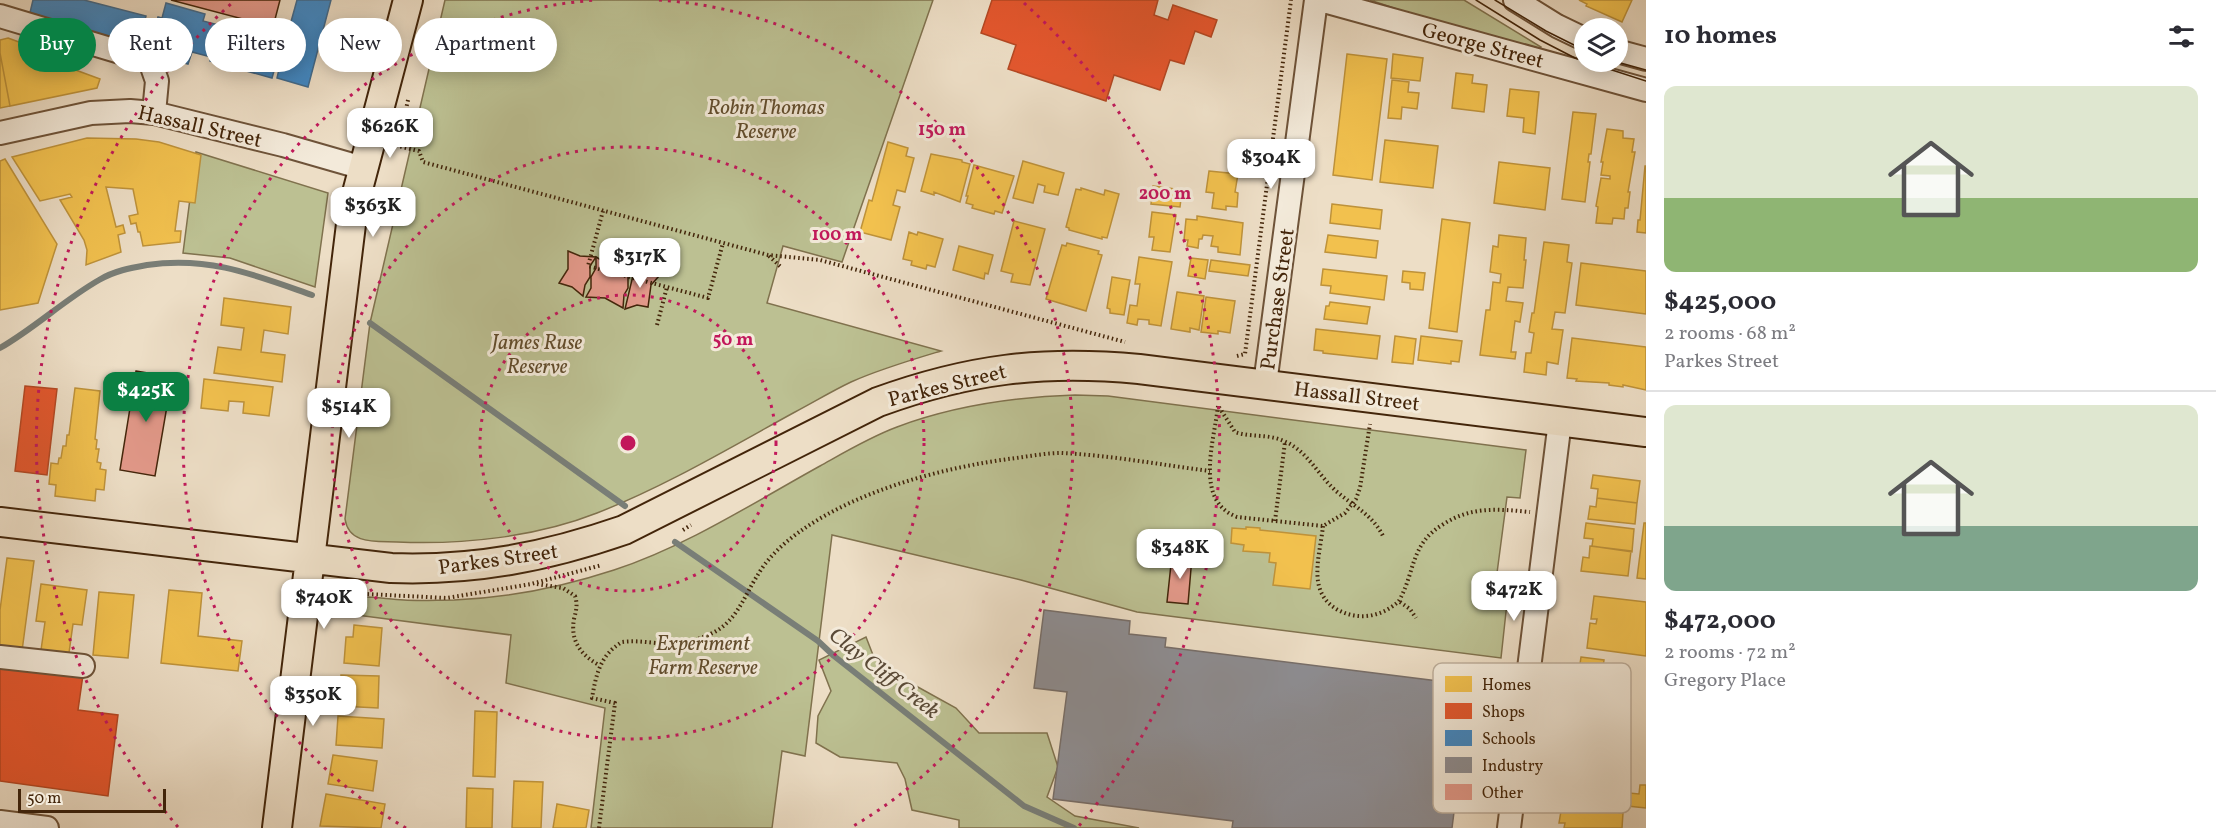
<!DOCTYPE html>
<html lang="en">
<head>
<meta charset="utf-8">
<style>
	:root { --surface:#fff; --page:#f7f7f7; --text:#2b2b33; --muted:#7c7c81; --line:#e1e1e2; --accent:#0b8043 }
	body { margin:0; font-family:Vollkorn,serif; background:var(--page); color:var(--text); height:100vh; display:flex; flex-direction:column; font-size:22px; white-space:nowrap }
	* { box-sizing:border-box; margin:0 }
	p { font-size:20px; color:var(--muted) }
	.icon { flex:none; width:33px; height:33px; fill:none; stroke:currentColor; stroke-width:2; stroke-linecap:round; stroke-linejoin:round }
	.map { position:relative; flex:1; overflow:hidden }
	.details { display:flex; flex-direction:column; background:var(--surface); width:570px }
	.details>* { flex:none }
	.top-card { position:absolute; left:18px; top:18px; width:570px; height:54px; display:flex; gap:12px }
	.fabs { position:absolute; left:1574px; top:18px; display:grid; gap:12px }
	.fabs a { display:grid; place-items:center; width:54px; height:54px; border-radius:50%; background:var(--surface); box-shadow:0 3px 15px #0003; font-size:30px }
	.scale { position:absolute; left:18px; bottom:15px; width:148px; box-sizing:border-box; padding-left:6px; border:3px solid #43250a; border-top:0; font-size:16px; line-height:21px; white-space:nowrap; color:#43250a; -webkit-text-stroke:4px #f3eada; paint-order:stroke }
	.price { position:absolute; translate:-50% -51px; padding:0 14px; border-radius:12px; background:#fff; color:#222; font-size:20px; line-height:39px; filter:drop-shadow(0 2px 3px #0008) }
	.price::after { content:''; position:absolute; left:50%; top:36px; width:18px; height:14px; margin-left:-9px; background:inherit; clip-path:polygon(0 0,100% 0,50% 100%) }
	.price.selected { background:var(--accent); color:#fff }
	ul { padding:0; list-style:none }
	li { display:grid; align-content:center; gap:12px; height:318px; padding:0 18px }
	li+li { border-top:2px solid var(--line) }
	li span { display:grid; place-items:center; height:186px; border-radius:12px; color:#555 }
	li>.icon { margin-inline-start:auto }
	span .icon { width:108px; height:108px; fill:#fffc; stroke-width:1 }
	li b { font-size:26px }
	h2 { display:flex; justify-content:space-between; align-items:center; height:72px; padding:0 18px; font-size:26px }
	.tag { padding:0 21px; border-radius:27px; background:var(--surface); box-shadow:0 3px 15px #0003; font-size:21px; line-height:54px }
	.tag.selected { background:var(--accent); color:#fff }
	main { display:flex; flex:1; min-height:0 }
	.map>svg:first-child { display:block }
	.green { fill:#bcc092; stroke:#80724e; stroke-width:1.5 }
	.homes { fill:#f2c14e; stroke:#be923a; stroke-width:1.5 }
	.shops { fill:#e4572e; stroke:#b44823; stroke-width:1.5 }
	.schools { fill:#3f88c5; stroke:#406a8d; stroke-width:1.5 }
	.industry { fill:#8d8d92; stroke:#776e69; stroke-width:1.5 }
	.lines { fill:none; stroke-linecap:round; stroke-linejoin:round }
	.stream { stroke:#797e77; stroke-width:6 }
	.building { fill:#e3998a; stroke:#43250a; stroke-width:1.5 }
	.minor-casing { stroke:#6e5339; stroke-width:26 }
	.major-casing { stroke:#43250a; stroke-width:32 }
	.path { stroke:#43250a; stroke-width:4; stroke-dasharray:1.5 3; stroke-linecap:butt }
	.minor { stroke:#f3eada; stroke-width:22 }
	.major { stroke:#eddec6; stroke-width:28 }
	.tram { stroke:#43250a; stroke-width:1.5 }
	.ring { fill:none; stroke:#c2185b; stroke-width:3; stroke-dasharray:3 6 }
	.labels { text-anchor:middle; stroke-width:6; stroke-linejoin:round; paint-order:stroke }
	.street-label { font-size:21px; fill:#43250a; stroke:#f3eada }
	.park-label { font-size:21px; font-style:italic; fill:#614c2c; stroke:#f3eada }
	.water-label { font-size:22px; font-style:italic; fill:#5a4a37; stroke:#f3eada }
	.key { fill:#f3eada; stroke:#beaf9c; stroke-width:1.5 }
	.key-label { font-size:16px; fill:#43250a }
	.centre { fill:#c2185b; stroke:#f3eada; stroke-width:3 }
	.ring-label { font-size:18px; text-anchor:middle; font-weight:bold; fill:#c2185b; stroke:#f3eada; stroke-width:6; stroke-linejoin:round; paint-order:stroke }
</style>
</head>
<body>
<main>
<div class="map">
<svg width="1646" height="828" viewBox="0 0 1646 828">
	<rect width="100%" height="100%" fill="#eddec6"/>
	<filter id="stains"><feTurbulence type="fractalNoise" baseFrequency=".00333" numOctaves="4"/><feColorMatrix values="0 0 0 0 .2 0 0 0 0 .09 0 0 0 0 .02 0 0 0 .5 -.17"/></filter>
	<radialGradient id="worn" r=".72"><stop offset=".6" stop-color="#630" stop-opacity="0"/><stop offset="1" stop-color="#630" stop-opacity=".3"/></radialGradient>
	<path class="green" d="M445,0H933L842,262L783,246L767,303L941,351C911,360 880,369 851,382C832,391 814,402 795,412C731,447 666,486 597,513C536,537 462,545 397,542C376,541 349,545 345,519L370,323Z
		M1370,0H1464L1541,47L1538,52L1462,31Z
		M196,152L328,193L315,287L230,258L183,253Z
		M1075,395L1108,396L1526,450L1520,498L1507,497L1497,573L1510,575L1501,658L1137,612L1021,580L832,535L805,756L782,751L772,828H591L605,708L506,683L511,635L333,612L345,598C365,595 384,599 404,600C420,601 437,600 454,600C508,598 562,587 614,570C687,546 753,503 820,466C845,452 870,437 897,427C953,406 1015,397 1075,395Z
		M866,637L873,655L907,681L956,708L979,733H1047L1058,767L1047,797L1075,816L1139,828H959V820L912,810L905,779L897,763L840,757L816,743L818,716L831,691L819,660Z"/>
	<path class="homes" d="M1579,0H1632L1622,22L1586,6L1587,4Z
		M8,38L27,45L24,51L100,79L97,88L10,106L0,53V40Z
		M0,53L10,106L0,108Z
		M1347,54L1387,59L1372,180L1333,175Z
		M1393,54L1423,58L1420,81L1391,78Z
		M1456,73L1473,75L1472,83L1487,85L1484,112L1452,108Z
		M1392,80L1409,82L1408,92L1419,93L1417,109L1402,107L1401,119L1388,118Z
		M1510,89L1539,92L1535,134L1523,132L1524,118L1507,116Z
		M1573,112L1596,114L1591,154H1589L1588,162H1590L1585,202L1562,199Z
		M1607,129L1623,131V138L1634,139L1632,152H1635L1628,192H1630L1628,208H1625L1624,219L1613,218L1612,224L1596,223L1598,207L1596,206L1601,178L1610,179V176L1601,175L1603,162H1601Z
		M87,138L136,139L159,142L201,155L195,203L179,201L175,231H181L180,242L143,246L140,232H138L136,223L131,224L129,216L138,214L133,189L106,187L116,227L123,225L125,233L118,235L121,252L86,265L87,250L84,240L60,200L72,197L70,194L40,201L12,157Z
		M1385,140L1438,146L1433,188L1380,182Z
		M888,142L908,148L906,156L914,158L905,192L897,190L893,205L900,207L891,240L860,232L869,200L872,201Z
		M931,154L962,160V162L970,164L960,202L934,192V195L921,191Z
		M5,159L57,244L38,303L0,310V161Z
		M1023,161L1064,173L1058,195L1044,192L1045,186L1038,184L1033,203L1013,198Z
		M1499,162L1550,168L1545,210L1494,203Z
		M974,165L1014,176L1002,213L995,211L994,214L972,208L973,205L966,203L968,196H966Z
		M1645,166H1646V233L1637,232L1638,220H1640Z
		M1209,171L1238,174L1235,192L1238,193L1237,207L1226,206V210L1212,208L1214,193L1206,192Z
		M1153,186L1182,190L1180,207L1151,204Z
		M1081,188L1104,195L1105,190L1119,194L1107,238L1102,237V239L1069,230V228L1066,227L1076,189L1081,190Z
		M1332,204L1382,210L1380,229L1330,223Z
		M1152,212L1176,215L1170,252L1152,250L1154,237H1149Z
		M1197,216L1243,223L1240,255L1218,252V247L1211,246L1213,236L1203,235L1202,239H1199L1198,248L1187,246L1188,240H1184L1186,219L1197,220Z
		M1442,219L1470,223L1457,332L1429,328Z
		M1014,221L1045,229L1030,285L1011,282L1013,274L1001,271Z
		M909,232L917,235L918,232L943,239L935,267L927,265L926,269L911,265L912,261L903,259Z
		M1328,235L1378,241L1376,258L1325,252Z
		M1499,235L1526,238L1524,260H1526L1523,288L1508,287L1506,301L1523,303L1520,322L1515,321L1511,352H1516L1515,359L1480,355L1486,310H1490L1493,282L1500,283L1501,274L1490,272L1493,246L1498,247Z
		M1544,242L1569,245L1567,262L1572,263L1565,313L1555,312L1552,329L1563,330L1558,364L1547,362L1546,375L1524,372L1526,353H1531L1534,333L1529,332L1532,313H1534Z
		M1067,243L1099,251L1098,254L1102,255L1086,311L1046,299L1062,245L1066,246Z
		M959,246L993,255L988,274L985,273L984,279L953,270Z
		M1139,257L1172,262L1161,326L1149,324V320L1138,319L1137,325L1127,323L1130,305L1137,306L1140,284H1135Z
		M1191,258L1208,260L1205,279L1188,276Z
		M1211,260L1250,265L1248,276L1209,271Z
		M1581,263L1646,271V314L1576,305Z
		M1323,269L1387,276L1384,300L1330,293L1331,286L1321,285Z
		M1403,271L1425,273L1423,290L1410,289V283L1402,282Z
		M1112,277L1130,280L1124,315L1110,313V309L1107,308Z
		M1177,292L1204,296L1199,330L1190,328V332L1171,329Z
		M1206,297L1235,301L1230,333L1218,331V334L1201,332Z
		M224,298L291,307L288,334L264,330L261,352L285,355L282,382L214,373L218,347L241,350L244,328L221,325Z
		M1330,302L1370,307L1367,324L1324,319L1326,306H1329Z
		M1316,329L1380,336L1377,359L1323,353V351L1314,350Z
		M1395,336L1416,339L1413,364L1392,362Z
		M1421,336L1462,341L1459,362L1451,361V364L1418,360Z
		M1572,338L1646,347V390L1623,385V387L1609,385V383L1576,381L1577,379L1567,378Z
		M204,379L273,387L269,416L243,413L244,402L229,401L228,411L201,408Z
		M75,388L100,391L95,439L97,440L96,449H99L97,462L101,463L100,469L106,470L104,490L96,489L95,501L55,496L56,485L49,484L51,463L58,464L59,458H61L63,446H66L67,435H69Z
		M1593,475L1640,481L1637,503L1597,498L1598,489L1591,488Z
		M1597,498L1637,503L1635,524L1588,519L1590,506L1596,507Z
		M1586,523L1634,529L1632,552L1592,546L1593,539L1584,538Z
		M1644,523H1646V579L1637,578Z
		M1246,527L1260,528V530L1316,536L1310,589L1273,585L1276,563L1269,562L1270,553L1243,551L1244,545L1231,543L1232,528L1246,529Z
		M1590,546L1631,551L1628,576L1581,571L1583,557L1589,558Z
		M7,558L34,561L22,651L0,648V610Z
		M41,584L87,590L82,625L73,624L68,660L40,657L45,622L36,621Z
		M169,590L202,593L198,636L242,641L238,671L161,663Z
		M99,592L134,595L128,658L93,655Z
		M1594,596L1646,602V656L1587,648L1590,623L1596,624L1597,619H1591Z
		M354,625L382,628L379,666L344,663L346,637H353Z
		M1581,657L1604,660L1602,674L1627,678L1625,698L1576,692Z
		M341,675L379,676L378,708L340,706Z
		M475,711L497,712L495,777L473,776Z
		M338,716L384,719L382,748L336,745Z
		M333,755L377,761L373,791L328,784Z
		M514,781L543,782L541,828H512Z
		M1640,785H1646V808L1618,805L1619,792L1639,794Z
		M467,788L493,789L492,828H466Z
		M326,794L385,804L381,828L320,826Z
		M557,804L589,810L586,828H553Z
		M1562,805L1623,813L1622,828H1564L1565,823H1559Z"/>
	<path class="shops" d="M992,0H1158L1154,15L1168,20L1173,5L1217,20L1211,37L1195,31L1184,64L1170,60L1160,90L1114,75L1106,101L1008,69L1016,45L981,33Z
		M25,386L57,389L47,475L15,471Z
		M0,665L83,675L78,710L118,715L108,796L0,781Z"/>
	<path class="schools" d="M33,0H84L146,16L138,48L28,21Z
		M297,0H331L308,87L277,78L280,65L276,64L272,78L210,61L211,57L192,52L188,64L152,54L155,43L151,42L158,17L162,18L166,3L205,14L203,21L254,34L253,39L284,47Z"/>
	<path class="industry" d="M1044,610L1130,621L1129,634L1166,638L1165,647L1470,685L1452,828H1232L1233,821L1053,799L1067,692L1034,688Z"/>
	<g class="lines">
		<path class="stream" d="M370,323L625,506
			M0,348C35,328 64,300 99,280C114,271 130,268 147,265C210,256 255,275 312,295
			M675,542L818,641L834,656L1024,806L1074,828"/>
	</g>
	<path class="building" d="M171,0H280L273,27Z
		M568,251L580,256L596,257L590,266V277L585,285L583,296L572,287L559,283L568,269Z
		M596,257L613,267H635L628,277V288L624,295L623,308L605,298L586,297L591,288V277L596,268Z
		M635,267L647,275L659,276L651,285L648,307L637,305L625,309Z
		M136,371L172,377L155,476L120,470Z
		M1172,555L1192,557L1188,604L1167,602Z"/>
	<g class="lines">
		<defs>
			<path id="minor" d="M1320,0L1646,90
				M1515,0L1557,26L1584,39
				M0,16L150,61L157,81L154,113
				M1617,51L1646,59
				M0,133L91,113L130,111L154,113L283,145L363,168
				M1265,384L1316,0
				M0,657L83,666
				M0,822L47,828
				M1509,828L1560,421"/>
			<path id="major" d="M0,522L391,568C474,571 546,557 624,530L878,402C969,369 1042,360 1139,369L1646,432
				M277,828L353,208L408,0"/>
		</defs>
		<use href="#minor" class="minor-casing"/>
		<use href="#major" class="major-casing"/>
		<path class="path" d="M408,100L398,146L419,151L423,162L768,255L820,260L1125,342
			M603,211L588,266L708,298L723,243
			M769,256L782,268
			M657,325L667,287
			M1237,356L1245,354L1291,0
			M1218,406C1214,442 1194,501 1237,517L1323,526L1345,513L1356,499L1360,488L1370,424
			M1219,407L1235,432C1252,438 1268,433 1286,442C1308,452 1318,475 1336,491C1353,506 1372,514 1383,536
			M1275,521L1285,442
			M1323,526C1320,556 1306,592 1338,610C1355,619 1374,618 1390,608C1394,605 1398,603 1400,599C1415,571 1411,544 1442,525C1471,506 1498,509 1530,512
			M683,530L691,525
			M537,584L563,588L575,596C578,605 576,611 574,619C570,641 581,655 599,665
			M345,593L447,598L531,584L602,565
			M1400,602L1410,609L1416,618
			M599,828L615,703L592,698C596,675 600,655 622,642C643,639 664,647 685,642C740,631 737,603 765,564C775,551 789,539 802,530C861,489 945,467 1016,458C1031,456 1046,453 1061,453C1109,455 1162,465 1210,471"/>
		<use href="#minor" class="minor"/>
		<use href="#major" class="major"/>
		<path class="tram" d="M1476,0L1540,40L1575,58L1646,81
			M1495,0L1546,31L1584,50
			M1617,62L1646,70"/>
	</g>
	<g class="ring">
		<circle cx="628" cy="443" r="148"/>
		<circle cx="628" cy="443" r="296"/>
		<path d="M406 828A444 444 0 0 1 597 0M659 0A444 444 0 0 1 850 828"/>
		<path d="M178 827A592 592 0 0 1 232 3M1024 3A592 592 0 0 1 1078 827"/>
	</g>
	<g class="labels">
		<g class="street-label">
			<text transform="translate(1483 45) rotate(15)" y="7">George Street</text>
			<text transform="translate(200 126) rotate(13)" y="7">Hassall Street</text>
			<text transform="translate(1277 299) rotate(-82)" y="7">Purchase Street</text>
			<text transform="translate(947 385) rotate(-14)" y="7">Parkes Street</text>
			<text transform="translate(1357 396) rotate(7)" y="7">Hassall Street</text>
			<text transform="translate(498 559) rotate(-8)" y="7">Parkes Street</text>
		</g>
		<g class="park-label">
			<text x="766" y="114">Robin Thomas<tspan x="766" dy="24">Reserve</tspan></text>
			<text x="537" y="349">James Ruse<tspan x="537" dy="24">Reserve</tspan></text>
			<text x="703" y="650">Experiment<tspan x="703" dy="24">Farm Reserve</tspan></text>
		</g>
		<g class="water-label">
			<text transform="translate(885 672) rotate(38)" y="8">Clay Cliff Creek</text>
		</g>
	</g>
	<rect x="1433" y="663" width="198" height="150" rx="9" class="key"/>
	<rect x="1445" y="676" width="27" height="16" fill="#f2c14e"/>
	<rect x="1445" y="703" width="27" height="16" fill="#e4572e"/>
	<rect x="1445" y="730" width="27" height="16" fill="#3f88c5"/>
	<rect x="1445" y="757" width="27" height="16" fill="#8d8d92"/>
	<rect x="1445" y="784" width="27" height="16" fill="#e3998a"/>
	<g class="key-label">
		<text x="1482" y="690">Homes</text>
		<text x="1482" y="717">Shops</text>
		<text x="1482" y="744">Schools</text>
		<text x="1482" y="771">Industry</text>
		<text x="1482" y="798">Other</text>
	</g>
	<circle cx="628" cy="443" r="9" class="centre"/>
	<g class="ring-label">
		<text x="942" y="135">150 m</text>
		<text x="1165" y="199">200 m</text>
		<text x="837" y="240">100 m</text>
		<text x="733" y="345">50 m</text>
	</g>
	<rect width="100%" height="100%" filter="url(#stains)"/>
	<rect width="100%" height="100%" fill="url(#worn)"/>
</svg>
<div class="fabs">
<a><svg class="icon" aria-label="layers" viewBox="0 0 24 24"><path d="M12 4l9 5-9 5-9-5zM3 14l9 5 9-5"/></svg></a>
</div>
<div class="scale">50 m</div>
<b class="price" style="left:390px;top:159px">$626K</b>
<b class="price" style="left:1271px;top:190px">$304K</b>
<b class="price" style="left:373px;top:238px">$363K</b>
<b class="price" style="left:640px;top:289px">$317K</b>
<b class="price selected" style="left:146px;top:423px">$425K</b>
<b class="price" style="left:349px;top:439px">$514K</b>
<b class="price" style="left:1180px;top:580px">$348K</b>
<b class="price" style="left:1514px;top:622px">$472K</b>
<b class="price" style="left:324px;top:630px">$740K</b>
<b class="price" style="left:313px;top:727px">$350K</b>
<div class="top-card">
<a class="tag selected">Buy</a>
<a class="tag">Rent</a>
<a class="tag">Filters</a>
<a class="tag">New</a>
<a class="tag">Apartment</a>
</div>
</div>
<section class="details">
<h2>10 homes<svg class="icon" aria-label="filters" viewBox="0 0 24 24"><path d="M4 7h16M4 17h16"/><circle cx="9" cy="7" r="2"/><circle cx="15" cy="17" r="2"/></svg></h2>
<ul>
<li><span style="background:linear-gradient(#dfe7d0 60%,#8fb573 0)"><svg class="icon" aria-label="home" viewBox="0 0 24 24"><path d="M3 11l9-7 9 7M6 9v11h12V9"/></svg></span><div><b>$425,000</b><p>2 rooms · 68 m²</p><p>Parkes Street</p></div></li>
<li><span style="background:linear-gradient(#dfe7d0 65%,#7fa58c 0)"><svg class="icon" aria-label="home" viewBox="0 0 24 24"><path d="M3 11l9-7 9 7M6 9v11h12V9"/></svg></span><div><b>$472,000</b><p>2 rooms · 72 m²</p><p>Gregory Place</p></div></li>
</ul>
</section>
</main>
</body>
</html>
